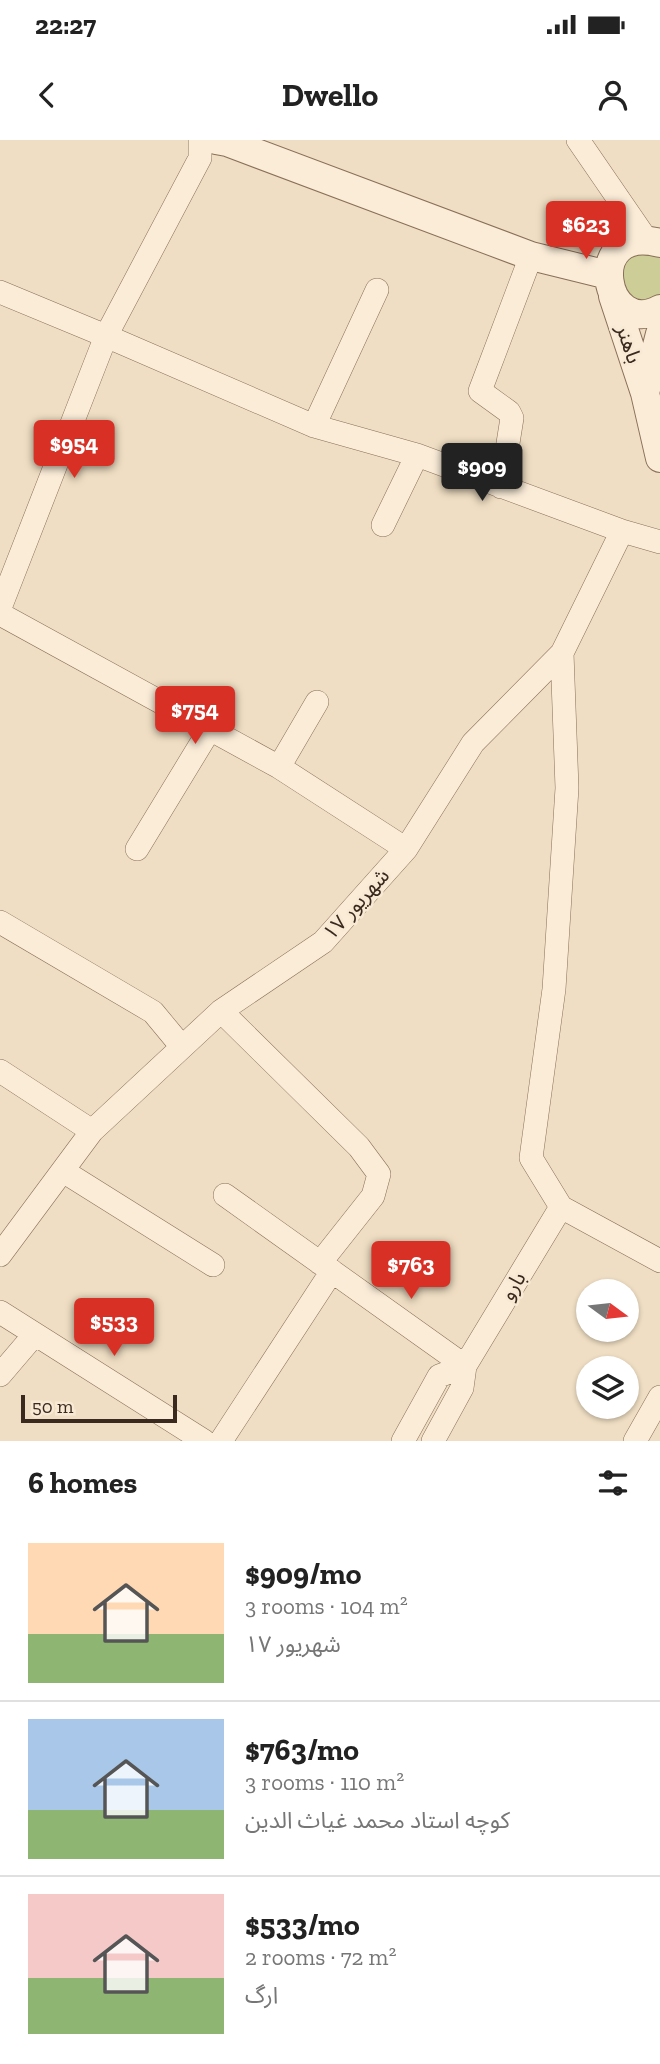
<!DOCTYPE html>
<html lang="en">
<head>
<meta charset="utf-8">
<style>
	:root { --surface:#fff; --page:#f6f6f6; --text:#222; --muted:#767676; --line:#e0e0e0; --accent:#d93025 }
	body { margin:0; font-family:"Zilla Slab","Noto Sans Arabic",serif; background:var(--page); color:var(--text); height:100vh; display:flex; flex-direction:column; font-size:26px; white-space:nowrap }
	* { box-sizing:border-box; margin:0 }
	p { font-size:23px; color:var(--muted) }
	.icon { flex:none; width:38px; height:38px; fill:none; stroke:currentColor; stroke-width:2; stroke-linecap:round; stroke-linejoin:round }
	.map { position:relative; height:1301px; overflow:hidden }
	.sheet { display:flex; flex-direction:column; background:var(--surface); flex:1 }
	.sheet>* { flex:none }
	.needle { width:46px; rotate:105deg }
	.buttons { position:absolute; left:576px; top:1139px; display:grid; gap:14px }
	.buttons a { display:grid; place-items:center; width:63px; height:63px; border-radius:50%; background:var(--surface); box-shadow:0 2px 5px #0004; font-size:35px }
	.scale { position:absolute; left:21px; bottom:18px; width:156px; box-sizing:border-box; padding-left:7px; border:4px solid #3a291e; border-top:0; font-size:19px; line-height:24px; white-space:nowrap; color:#3a291e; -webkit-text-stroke:5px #f7e9d3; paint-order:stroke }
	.price { position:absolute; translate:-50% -60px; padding:0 16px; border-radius:7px; background:var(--accent); color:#fff; font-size:23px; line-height:46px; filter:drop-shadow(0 2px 4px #0008) }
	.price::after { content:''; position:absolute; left:50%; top:42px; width:21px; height:16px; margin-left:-10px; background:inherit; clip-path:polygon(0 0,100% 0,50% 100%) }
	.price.current { background:#222; color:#fff }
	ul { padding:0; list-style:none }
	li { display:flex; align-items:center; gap:21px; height:175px; padding:0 28px }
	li+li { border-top:2px solid var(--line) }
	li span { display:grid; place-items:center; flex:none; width:196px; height:140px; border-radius:0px; color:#555 }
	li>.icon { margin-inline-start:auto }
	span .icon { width:84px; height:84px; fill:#fffc; stroke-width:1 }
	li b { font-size:30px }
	h2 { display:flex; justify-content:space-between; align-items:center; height:84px; padding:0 28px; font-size:30px }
	.status { display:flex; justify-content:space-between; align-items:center; height:49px; padding:0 35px; background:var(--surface); direction:ltr }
	.status svg { height:19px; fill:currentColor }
	header { display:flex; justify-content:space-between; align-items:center; height:91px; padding:0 28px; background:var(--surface); font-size:32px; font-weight:800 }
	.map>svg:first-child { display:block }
	.green { fill:#cdce97 }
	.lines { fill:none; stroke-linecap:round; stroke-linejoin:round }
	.minor-casing { stroke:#8a6f59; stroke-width:24 }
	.tertiary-casing { stroke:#8a6f59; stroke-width:30 }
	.minor { stroke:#faecd7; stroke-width:23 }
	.tertiary { stroke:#faecd7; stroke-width:28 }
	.labels { text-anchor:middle; stroke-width:5; stroke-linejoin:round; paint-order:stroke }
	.street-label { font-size:21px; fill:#3a291e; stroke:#f7e9d3 }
</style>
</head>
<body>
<div class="status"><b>22:27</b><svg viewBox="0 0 49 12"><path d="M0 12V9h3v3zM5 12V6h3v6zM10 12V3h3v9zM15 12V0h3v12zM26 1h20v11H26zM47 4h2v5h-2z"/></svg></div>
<header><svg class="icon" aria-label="back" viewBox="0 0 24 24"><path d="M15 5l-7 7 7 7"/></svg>Dwello<svg class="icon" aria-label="person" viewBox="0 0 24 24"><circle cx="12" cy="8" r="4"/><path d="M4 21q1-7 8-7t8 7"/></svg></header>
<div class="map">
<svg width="660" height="1301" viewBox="0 0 660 1301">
	<rect width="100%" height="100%" fill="#efdec3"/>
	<path class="green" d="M660,112V160L643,164L621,149L622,122L628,115Z"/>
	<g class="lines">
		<defs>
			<path id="minor" d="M200,0V18L106,196L314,286L417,315L622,391L660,402
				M578,0L646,99
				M0,152L106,196L0,468
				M314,286L377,150
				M501,347L512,278L509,272L480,251L531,116
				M383,385L417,315
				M0,474L279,627L406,709
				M562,513L567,648L554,849L531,1018L561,1067L660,1121
				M279,627L317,562
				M137,709L210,589
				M0,782L153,872L182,907
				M221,871L359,1007L379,1034L373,1056L320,1123
				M0,931L92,991
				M63,1031L213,1125
				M225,1055L465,1226
				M0,1115L92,991L221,871L323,802L406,709L473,603L562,513L622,391
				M0,1172L204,1301
				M0,1235L35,1194
				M221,1301L332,1131
				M403,1301L439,1236L465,1226
				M433,1301L462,1248L465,1226L561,1067
				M635,1301L660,1257"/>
			<path id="tertiary" d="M216,0L227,2L531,116L608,135
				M660,103C581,83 604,200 660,169
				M613,156L645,253L660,318
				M645,253L660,194"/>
		</defs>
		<use href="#minor" class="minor-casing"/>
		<use href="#tertiary" class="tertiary-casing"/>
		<use href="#minor" class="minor"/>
		<use href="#tertiary" class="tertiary"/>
	</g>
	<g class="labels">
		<g class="street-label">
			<text transform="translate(629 204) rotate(72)" y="7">باهنر</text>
			<text transform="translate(356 764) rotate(-48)" y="7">۱۷ شهریور</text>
			<text transform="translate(513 1146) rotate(-59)" y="7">بارو</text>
		</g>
	</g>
</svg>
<div class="buttons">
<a><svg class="needle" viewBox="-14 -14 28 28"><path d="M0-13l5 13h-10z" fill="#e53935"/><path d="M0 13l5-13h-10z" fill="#767676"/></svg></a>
<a><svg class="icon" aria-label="layers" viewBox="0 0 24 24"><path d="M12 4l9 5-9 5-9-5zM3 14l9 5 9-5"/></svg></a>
</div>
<div class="scale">50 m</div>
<b class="price" style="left:586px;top:121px">$623</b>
<b class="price" style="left:74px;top:340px">$954</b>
<b class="price current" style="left:482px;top:363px">$909</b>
<b class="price" style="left:195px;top:606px">$754</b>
<b class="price" style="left:411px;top:1161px">$763</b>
<b class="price" style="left:114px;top:1218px">$533</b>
</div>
<section class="sheet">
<h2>6 homes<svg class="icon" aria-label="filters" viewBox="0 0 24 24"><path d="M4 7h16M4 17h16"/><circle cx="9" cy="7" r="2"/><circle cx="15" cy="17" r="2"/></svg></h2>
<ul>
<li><span style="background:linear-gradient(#ffd9b3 65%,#8fb573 0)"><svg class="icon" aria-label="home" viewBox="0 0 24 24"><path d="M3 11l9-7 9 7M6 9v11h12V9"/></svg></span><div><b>$909/mo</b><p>3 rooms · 104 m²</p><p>۱۷ شهریور</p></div></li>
<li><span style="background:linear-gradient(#a9c7e8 65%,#8fb573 0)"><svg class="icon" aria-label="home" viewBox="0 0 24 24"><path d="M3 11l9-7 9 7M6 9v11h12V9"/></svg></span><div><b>$763/mo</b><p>3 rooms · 110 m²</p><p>کوچه استاد محمد غیاث الدین</p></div></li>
<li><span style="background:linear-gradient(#f6c9c9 60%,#8fb573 0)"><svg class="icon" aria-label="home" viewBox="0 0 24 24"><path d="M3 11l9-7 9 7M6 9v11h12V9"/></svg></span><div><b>$533/mo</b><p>2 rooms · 72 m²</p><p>ارگ</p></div></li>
</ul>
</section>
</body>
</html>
